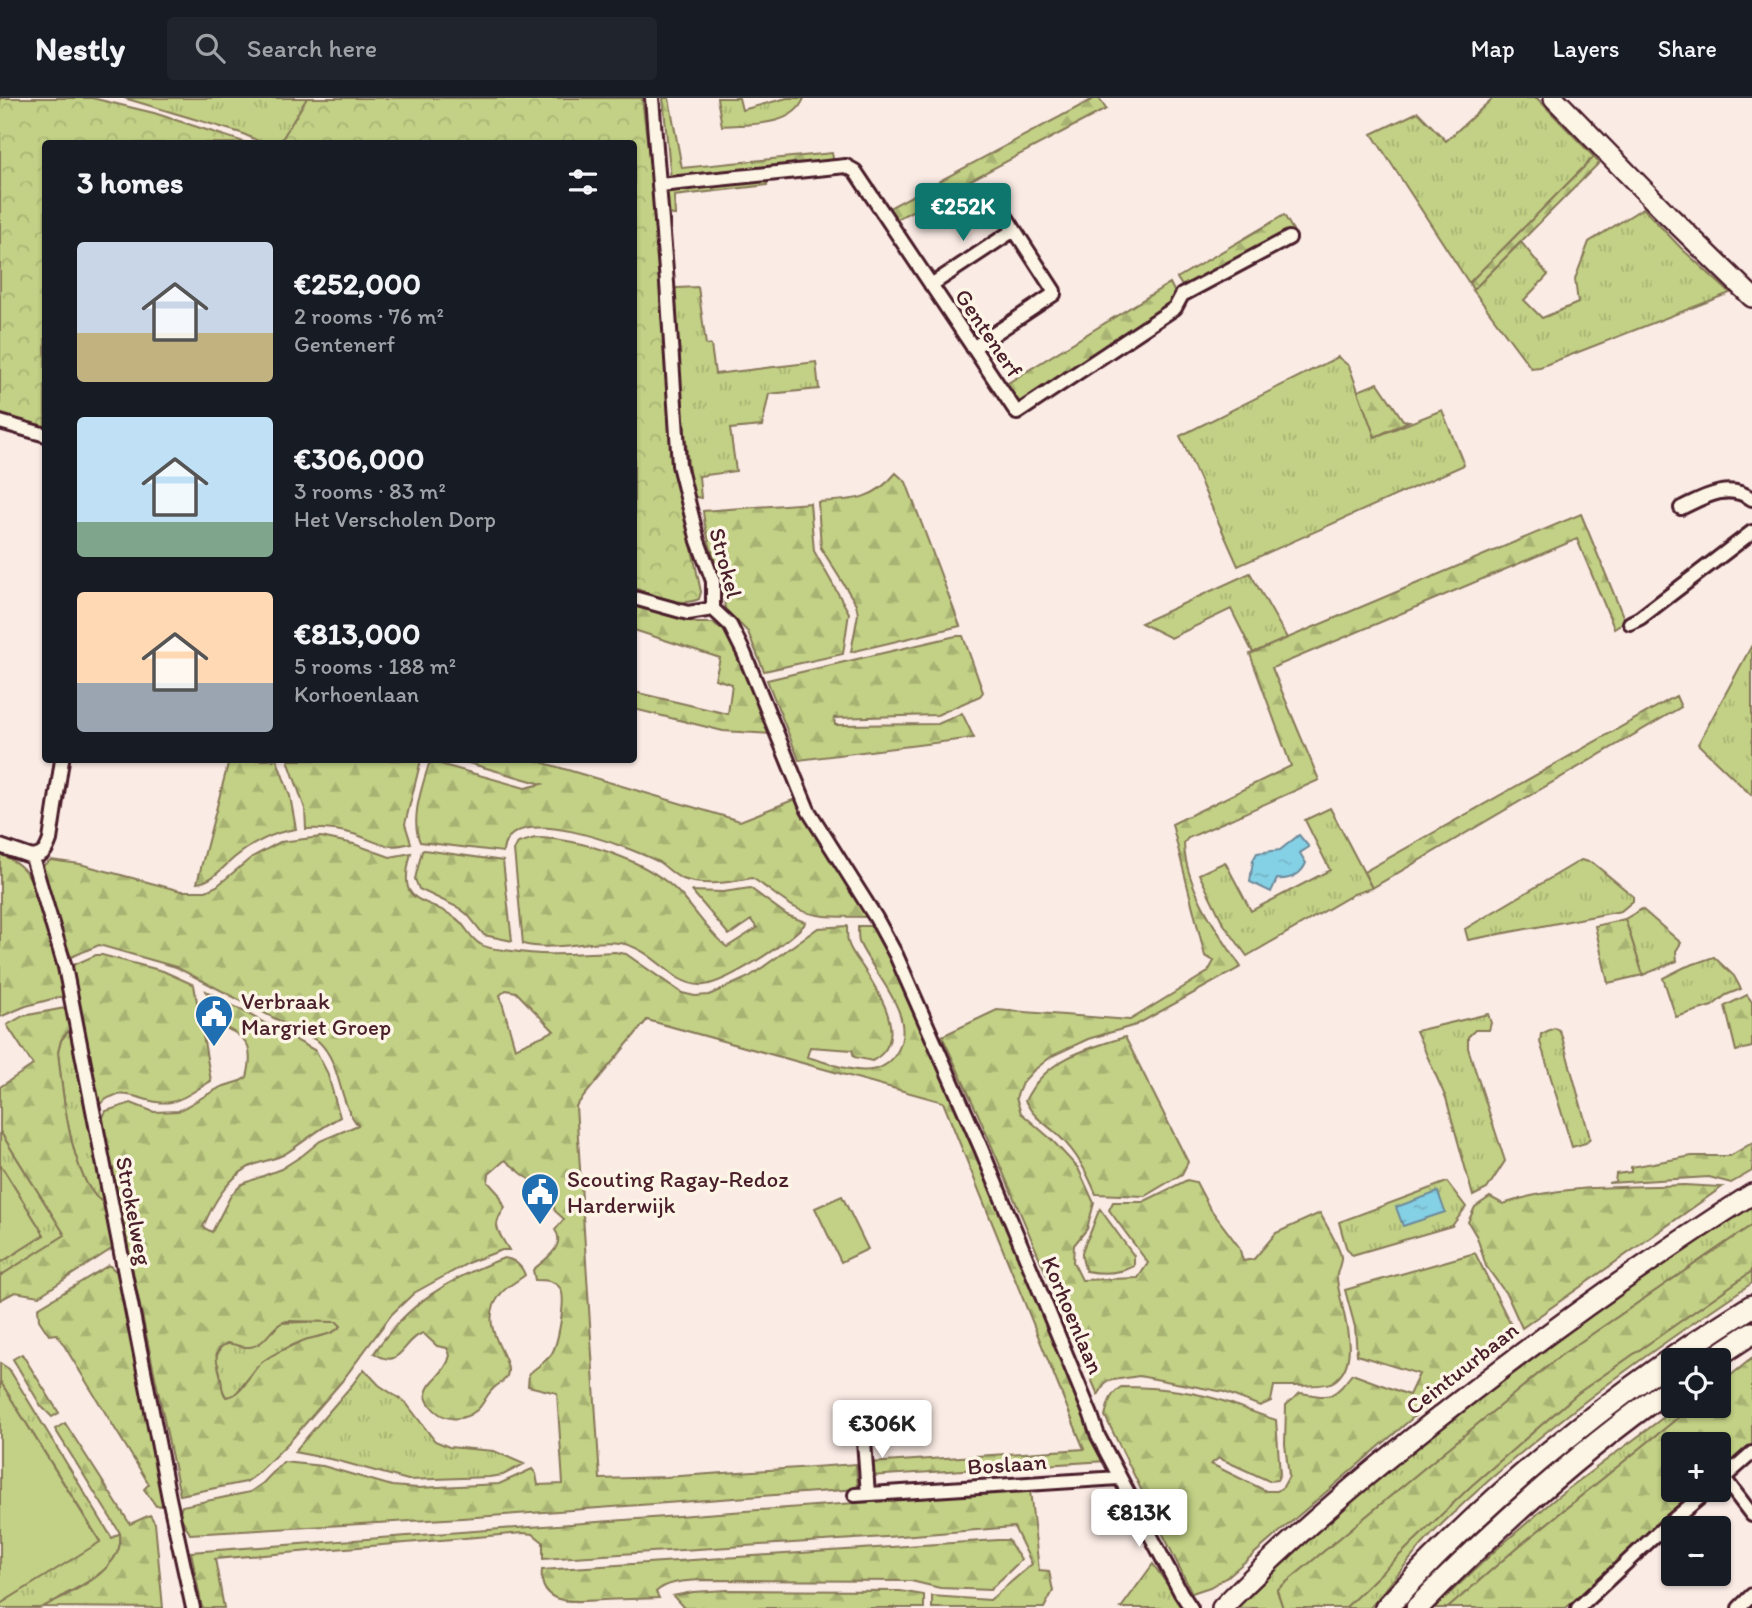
<!DOCTYPE html>
<html lang="en">
<head>
<meta charset="utf-8">
<style>
	:root { --surface:#171b24; --page:#20242c; --text:#f1f3f6; --muted:#9ea1a6; --line:#363941; --accent:#0f766e }
	body { margin:0; font-family:Itim,sans-serif; background:var(--page); color:var(--text); height:100vh; display:flex; flex-direction:column; font-size:26px; white-space:nowrap }
	* { box-sizing:border-box; margin:0 }
	p { font-size:23px; color:var(--muted) }
	.icon { flex:none; width:38px; height:38px; fill:none; stroke:currentColor; stroke-width:2; stroke-linecap:round; stroke-linejoin:round }
	.map { position:relative; flex:1; overflow:hidden }
	.details { position:absolute; left:42px; top:42px; width:595px; height:623px; display:flex; flex-direction:column; background:var(--surface); border-radius:7px; box-shadow:0 2px 5px #0004 }
	.details>* { flex:none }
	.controls { position:absolute; left:1661px; top:1250px; display:grid; gap:14px }
	.controls a { display:grid; place-items:center; width:70px; height:70px; border-radius:7px; background:var(--surface); box-shadow:0 2px 5px #0004; font-size:35px }
	.price { position:absolute; translate:-50% -60px; padding:0 16px; border-radius:7px; background:#fff; color:#222; font-size:23px; line-height:46px; filter:drop-shadow(0 2px 4px #0008) }
	.price::after { content:''; position:absolute; left:50%; top:42px; width:21px; height:16px; margin-left:-10px; background:inherit; clip-path:polygon(0 0,100% 0,50% 100%) }
	.price.current { background:var(--accent); color:#fff }
	ul { padding:0; list-style:none }
	li { display:flex; align-items:center; gap:21px; height:175px; padding:0 35px }
	li span { display:grid; place-items:center; flex:none; width:196px; height:140px; border-radius:7px; color:#555 }
	li>.icon { margin-inline-start:auto }
	span .icon { width:84px; height:84px; fill:#fffc; stroke-width:1 }
	li b { font-size:30px }
	h2 { display:flex; justify-content:space-between; align-items:center; height:84px; padding:0 35px; font-size:30px }
	header { display:flex; align-items:center; gap:42px; box-sizing:border-box; height:98px; padding:0 35px; background:var(--surface); border-bottom:2px solid var(--line) }
	header strong { font-size:33px }
	nav { display:flex; gap:38px; margin-inline-start:auto; font-size:24px }
	.search { width:490px; height:63px; background:var(--page); display:flex; align-items:center; gap:18px; box-sizing:border-box; padding:0 24px; border-radius:7px; color:var(--muted); font-size:26px }
	.map>svg:first-child { display:block }
	.grass { fill:url(#grass-tufts); stroke:#867858; stroke-width:2 }
	.forest { fill:url(#forest-firs); stroke:#867858; stroke-width:2; fill-rule:evenodd }
	.park { fill:url(#park-crowns); stroke:#867858; stroke-width:2 }
	.garden { fill:#c2d185; stroke:#867858; stroke-width:2 }
	.water { fill:url(#water-ripples); stroke:#6d899a; stroke-width:2 }
	.lines { fill:none; stroke-linecap:round; stroke-linejoin:round }
	.street-casing { stroke:#4a1f2b; stroke-width:18 }
	.primary-casing { stroke:#4a1f2b; stroke-width:24 }
	.highway-casing { stroke:#4a1f2b; stroke-width:26 }
	.street { stroke:#fcf5e5; stroke-width:12 }
	.primary { stroke:#fcf5e5; stroke-width:19 }
	.highway { stroke:#fcf5e5; stroke-width:21 }
	.labels { text-anchor:middle; stroke-width:7; stroke-linejoin:round; paint-order:stroke }
	.street-label { font-size:23px; fill:#4a1f2b; stroke:#fcf5e5 }
	.poi-label { font-size:23px; fill:#4a1f2b; stroke:#fcf5e5; text-anchor:start }
</style>
</head>
<body>
<header>
<strong>Nestly</strong>
<div class="search"><svg class="icon" aria-label="search" viewBox="0 0 24 24"><circle cx="10" cy="10" r="6"/><path d="M15 15l6 6"/></svg>Search here</div>
<nav><a>Map</a><a>Layers</a><a>Share</a></nav>
</header>
<div class="map">
<svg width="1752" height="1510" viewBox="0 0 1752 1510">
	<defs>
		<pattern id="grass-tufts" width="24" height="20" patternUnits="userSpaceOnUse" patternTransform="scale(1.75)"><rect width="24" height="20" fill="#c2d185"/><path d="M3 7l-1-3M5 7V3M7 7l1-3M15 17l-1-3M17 17v-4M19 17l1-3" fill="none" stroke="#a8b373"/></pattern>
		<pattern id="forest-firs" width="22" height="20" patternUnits="userSpaceOnUse" patternTransform="scale(1.75)"><rect width="22" height="20" fill="#c2d185"/><path d="M5 1l3.5 6h-7zM16 11l3.5 6h-7z" fill="#a8b373"/></pattern>
		<pattern id="park-crowns" width="20" height="18" patternUnits="userSpaceOnUse" patternTransform="scale(1.75)"><rect width="20" height="18" fill="#c2d185"/><path d="M2 6a3 3 0 1 1 6 0M12 15a3 3 0 1 1 6 0" fill="none" stroke="#a8b373"/></pattern>
		<pattern id="water-ripples" width="26" height="14" patternUnits="userSpaceOnUse" patternTransform="scale(1.75)"><rect width="26" height="14" fill="#84d0e4"/><path d="M2 4q2-2 4 0t4 0M15 11q2-2 4 0t4 0" fill="none" stroke="#74b2c4"/></pattern>
	</defs>
	<rect width="100%" height="100%" fill="#fbebe5"/>
	<filter id="ink" filterUnits="userSpaceOnUse"><feTurbulence type="fractalNoise" baseFrequency=".0143" numOctaves="2"/><feDisplacementMap in="SourceGraphic" scale="14" xChannelSelector="R" yChannelSelector="G"/><feConvolveMatrix kernelMatrix="1 2 1 2 8 2 1 2 1" color-interpolation-filters="sRGB"/></filter>
	<g filter="url(#ink)">
		<path class="grass" d="M124,0H398L313,46L263,45L241,35Z
			M717,0H739L742,12L787,0H804C794,29 748,26 722,28Z
			M1493,0H1537L1594,59L1469,185L1372,36L1418,14L1446,43Z
			M768,82L767,87L674,98L675,117L667,116L665,95L672,91Z
			M1643,110L1681,150L1730,195L1540,269L1531,270L1473,192L1521,144L1548,177L1524,202L1542,220L1578,205L1575,181L1589,144Z
			M698,189L706,247H711L715,276L816,264L819,291L769,296L762,328L730,331L736,373L699,378L701,400L691,398L672,193L677,190Z
			M1338,259L1349,268L1375,339L1442,312L1464,367L1238,468L1180,338Z
			M1250,475L1287,540L1253,555L1231,511L1171,540L1141,525Z
			M1752,547V694L1751,697L1698,646Z
			M1330,710L1372,790L1354,796L1247,858L1223,825L1199,776L1225,764L1251,813L1330,772L1305,722Z
			M1581,762L1593,765L1633,798V803L1621,813L1468,842L1465,831Z
			M1642,811L1681,845L1676,853L1677,863L1643,877L1625,821Z
			M1714,859L1734,878L1741,891L1726,897L1712,908L1676,919L1663,880L1685,869Z
			M1488,916L1491,925L1489,932H1475L1468,939V950L1505,1063L1487,1091L1473,1098L1446,1000L1416,933Z
			M1554,930L1559,932L1562,939L1590,1040L1586,1045L1572,1049L1540,944L1541,936Z
			M70,931L106,1106C71,1091 62,989 58,954L61,942Z
			M0,1033L65,1137L0,1178V1165L44,1137L0,1066Z
			M1447,1084L1466,1109L1452,1128L1352,1157L1346,1149L1339,1124Z
			M1752,1104V1127L1560,1258L1277,1492L1283,1510H1237C1323,1425 1414,1341 1512,1269C1590,1212 1672,1159 1752,1104Z
			M1752,1173V1185C1644,1257 1540,1332 1446,1422C1418,1448 1395,1481 1370,1510H1345L1471,1388L1578,1295Z
			M327,1223L338,1224L341,1228L336,1234L306,1242L272,1258L259,1267L234,1298L226,1299L221,1289L220,1274L215,1262L221,1248L273,1233L280,1225Z
			M0,1265L9,1271L112,1440L120,1435C125,1467 86,1485 64,1497C57,1502 47,1509 39,1510C27,1510 13,1510 0,1510V1506L100,1443L0,1283Z
			M1673,1268V1278L1408,1510H1394L1542,1368Z
			M364,1271L379,1287L406,1305L435,1343L449,1349L494,1353L524,1366L503,1377L489,1379L408,1382L335,1362L294,1354L352,1287Z
			M1680,1307H1694L1518,1449L1448,1510H1434L1499,1449L1557,1399Z
			M1153,1466L1182,1508L1181,1510H1121Z"/>
		<path class="forest" d="M663,0H669L682,70L832,55L834,65L671,82Z
			M1095,0H1099L1106,11L897,121L889,110Z
			M1594,59L1599,65L1473,192L1469,185Z
			M1284,117L1293,132L1261,148L1186,194L1177,180Z
			M1170,185L1174,193L1173,207L1016,308L1003,288Z
			M1378,285L1403,322L1409,323L1375,339L1358,293Z
			M896,375L906,384L960,528L851,554L858,516L856,506L821,450L818,404C852,402 873,403 896,375Z
			M810,405L814,453L849,515L843,556L764,573L748,534L725,511C723,478 706,447 703,413Z
			M1581,416L1625,523L1614,530L1577,441L1272,570L1319,682L1188,740L1184,745C1185,789 1217,833 1241,869L1136,927L1088,941L1052,958L1033,973L1022,985L1016,1000L1021,1015L1051,1041L1078,1070L1094,1105L1087,1131L1074,1147L1073,1164L1082,1182L1138,1180L1148,1165L1109,1112L1113,1104H1143L1187,1082L1196,1084L1209,1109L1239,1149L1243,1163L1254,1161L1276,1135L1320,1115C1325,1125 1340,1149 1341,1159C1342,1166 1336,1173 1337,1180C1339,1209 1365,1263 1333,1284C1325,1289 1287,1288 1274,1288L1271,1303L1260,1308L1224,1294L1139,1278L1107,1283L1098,1297L978,1016L942,938L997,912L1130,922L1208,874L1214,863L1205,858L1172,726L1291,668L1250,556Z
			M634,507L697,525H713L733,539L772,636L723,633L634,611V594L728,616L732,586L715,581L720,560L634,532Z
			M956,538H963L983,594L980,598L937,617L834,620L835,627L938,626L962,615L974,640L799,662L767,582Z
			M1676,598L1681,609L1372,790L1364,774Z
			M229,662H277L290,698L296,731C274,734 251,746 234,760C222,770 213,783 197,785Z
			M288,662H421L405,726L411,745C384,752 380,745 357,737C341,732 323,730 306,731L305,711Z
			M458,662H534L740,723L798,700L870,819C846,818 816,822 794,809C779,801 767,789 752,780C731,784 704,789 683,781C674,778 666,768 657,763C630,750 508,700 503,754L420,744C410,721 422,689 429,666L433,664L525,690L542,686Z
			M321,739L354,746L390,759L411,755C397,808 419,796 454,819C465,825 469,840 480,846C490,852 501,851 512,853C547,859 579,855 615,854L626,856L682,895L695,898L709,897L749,879L818,830L847,828C847,833 847,839 848,844C850,852 857,861 862,868C879,894 911,942 872,963L854,959L852,952L810,949L807,959C835,966 876,987 896,956C920,918 872,875 859,844C858,839 858,833 858,828H876L950,986L1106,1363L870,1378L869,1365L1084,1351L943,1004L647,922L576,1008L600,1381L665,1379L856,1366L858,1391L462,1420L190,1436L179,1416L182,1408L250,1394L263,1385L283,1364L323,1368L392,1388L418,1390L499,1386L532,1371L536,1376L538,1387L563,1386L557,1295L528,1288L529,1276C535,1270 544,1265 550,1258C558,1249 567,1199 560,1190C554,1182 544,1182 535,1182L533,1172C544,1162 567,1148 555,1132L564,1121L555,1113L551,1099L505,1062L489,1076L488,1084L499,1096L505,1110C490,1129 499,1134 509,1152H502L470,1164L414,1195L392,1216L342,1283L292,1341L256,1377L246,1384L180,1397L101,1023L106,1013L131,1005L154,1014L178,1013L221,989L240,983L247,979C256,944 244,938 215,925L206,893L316,953L327,974L340,1019C320,1030 304,1044 285,1056C274,1062 260,1063 249,1069C226,1082 213,1106 203,1129L212,1134L231,1097L242,1086L281,1071L303,1057L320,1043L358,1027C337,1002 342,965 318,943L176,869L99,847L71,859L43,782L41,769L51,762L80,766L181,793H206L217,788L252,759L280,744ZM506,892L516,894L554,933L515,950L500,897ZM287,1223L337,1224L341,1228C332,1238 318,1238 305,1242C291,1248 273,1255 261,1265C248,1276 245,1297 226,1299C220,1291 223,1285 220,1276C217,1262 211,1253 227,1245C235,1246 242,1250 250,1249C267,1247 271,1226 287,1223Z
			M535,740C580,740 650,763 681,797C694,811 713,840 727,849L757,830L751,822L729,837L692,793L723,794L750,790L787,817L805,824L804,827C787,845 728,884 704,887C695,888 685,884 678,880C659,867 643,848 619,845C588,841 554,854 523,846L514,752L518,745Z
			M424,752L503,763L512,843L484,837L468,817L459,810L419,791L415,781L422,753Z
			M0,756C8,760 17,764 23,771C46,794 57,866 63,898L26,908L0,919Z
			M1625,821L1643,877L1608,885L1595,828Z
			M96,857H102L163,873L194,887L211,983C198,990 186,1001 171,1004C144,1009 124,982 98,1008L71,868Z
			M1747,897L1752,904V949L1736,953L1725,908Z
			M65,910L70,931L61,942L58,954C62,990 71,1090 106,1106L113,1150L39,1198L15,1194L0,1202V1178L65,1137L0,1033V989L33,967L7,927L23,918Z
			M1125,939L1188,1064L1182,1076L1145,1098L1096,1096C1087,1075 1077,1055 1060,1039C1044,1023 1037,1024 1025,1003C1045,961 1084,952 1125,939Z
			M1752,1045V1073L1731,1085L1709,1079L1608,1085L1615,1084L1616,1076L1631,1074V1069L1692,1058H1730Z
			M1684,1087L1722,1089L1522,1230L1507,1197L1486,1168L1477,1139L1468,1124L1475,1109L1490,1099L1503,1106C1559,1086 1626,1090 1684,1087Z
			M1100,1111L1134,1158V1168C1119,1176 1102,1176 1086,1173C1078,1152 1083,1152 1091,1133C1094,1126 1096,1118 1100,1111Z
			M1752,1127V1173L1578,1295L1471,1388L1345,1510H1283L1277,1492L1560,1258Z
			M1475,1155L1514,1233L1227,1479L1210,1489L1192,1495L1105,1318C1108,1306 1110,1296 1121,1289C1157,1289 1195,1293 1229,1305C1245,1311 1260,1317 1276,1322L1280,1376L1277,1382L1269,1383L1219,1360L1211,1366L1266,1393H1277L1283,1389L1289,1378L1285,1346L1286,1307L1300,1295C1331,1300 1332,1302 1352,1276L1409,1297L1419,1276L1357,1257L1355,1229L1345,1192Z
			M504,1160C514,1161 522,1168 525,1177C517,1184 506,1188 500,1197C473,1232 520,1263 505,1281C502,1285 496,1287 493,1291C486,1297 484,1306 477,1312C461,1325 442,1323 430,1307C428,1304 426,1301 426,1297C426,1284 447,1275 450,1257L447,1250L437,1248L423,1235C403,1241 401,1274 374,1255C408,1205 448,1181 504,1160Z
			M109,1167L119,1176L167,1407L156,1408L144,1391L149,1386L57,1236L49,1237L39,1222L38,1210Z
			M22,1256L59,1315L52,1319L41,1308L13,1261Z
			M1752,1260V1347L1719,1374L1718,1346H1673V1391H1698L1566,1510H1448L1518,1449L1694,1307H1718L1719,1287Z
			M65,1325L130,1426L150,1417L155,1425L163,1510L43,1509C69,1495 126,1472 120,1435L55,1331Z
			M1030,1392L1039,1472L1049,1473L1053,1493L1044,1510H932V1498L990,1502L1032,1466L1014,1429L901,1438L543,1461V1444L533,1436L523,1435L215,1461L224,1510H202L191,1454Z
			M998,1442H1008L1021,1462L990,1492L940,1490L911,1483L702,1482C687,1483 667,1483 656,1494L659,1500C640,1501 621,1501 603,1502C576,1503 538,1510 542,1472Z
			M728,1492L900,1493L924,1497V1510H684L673,1498L693,1494Z"/>
		<path class="park" d="M0,0H92L154,15L247,45L46,46L45,332L0,319Z
			M307,0H642L655,107L675,369L701,494L699,501C680,510 652,496 634,490V46H279Z"/>
		<path class="garden" d="M0,1066L44,1137L0,1165Z
			M842,1098L868,1151L841,1164L815,1110Z
			M0,1283L100,1444L0,1506Z"/>
		<path class="water" d="M1299,737L1309,749L1300,755L1306,765C1301,777 1290,782 1277,781L1271,794L1250,784L1253,762L1257,755L1280,752Z
			M1438,1094L1445,1114L1403,1128L1396,1109Z"/>
		<g class="lines">
			<defs>
				<path id="street" d="M652,0L667,185L679,367L698,443L713,483V511L730,527L744,555L808,712L876,820L896,857L981,1050L1091,1317L1098,1338L1181,1495L1191,1510
					M660,87L846,68L855,73L1017,315L1175,210L1182,197L1289,140
					M931,187L1014,132
					M973,250L1054,196V193L990,94
					M0,324L46,337
					M1681,410C1704,399 1728,384 1752,401
					M634,500L688,515L713,511
					M1630,525L1640,520L1752,434
					M0,748L32,759L65,869L169,1400L193,1510
					M32,759C44,757 46,753 50,742L62,662
					M863,1330L868,1396
					M1724,1380L1752,1417
					M1719,1384L1752,1355
					M855,1397L1119,1380
					M1578,1510L1661,1432L1710,1391
					M1739,1510L1752,1497"/>
				<path id="primary" d="M1554,0L1667,116L1752,199
					M1222,1510C1297,1433 1381,1364 1466,1298C1559,1226 1653,1159 1752,1096"/>
				<path id="highway" d="M1711,1262L1752,1235
					M1386,1510C1493,1393 1617,1292 1752,1208
					M1417,1510C1496,1429 1580,1353 1673,1288"/>
			</defs>
			<use href="#street" class="street-casing"/>
			<use href="#primary" class="primary-casing"/>
			<use href="#highway" class="highway-casing"/>
			<use href="#street" class="street"/>
			<use href="#primary" class="primary"/>
			<use href="#highway" class="highway"/>
		</g>
	</g>
	<defs>
		<symbol id="civic-pin" viewBox="-11 -11 22 30"><path d="M0 17L-7.5 6A9.5 9.5 0 1 1 7.5 6Z" fill="#1f6fb2" stroke="#fcf5e5"/><path d="M-.6-6.5H3V-4.5H.6V-3L4-1V1h2V6H-6V1h2V-1L-.6-3ZM-1.2 2.5V6h2.4V2.5Z" fill="#fff"/></symbol>
	</defs>
	<g fill-rule="evenodd">
		<use href="#civic-pin" x="192" y="894" width="44" height="60"/>
		<use href="#civic-pin" x="518" y="1072" width="44" height="60"/>
	</g>
	<g class="labels">
		<g class="street-label">
			<text transform="translate(989 235) rotate(56)" y="8">Gentenerf</text>
			<text transform="translate(726 465) rotate(75)" y="8">Strokel</text>
			<text transform="translate(134 1113) rotate(79)" y="8">Strokelweg</text>
			<text transform="translate(1073 1217) rotate(67)" y="8">Korhoenlaan</text>
			<text transform="translate(1462 1270) rotate(-38)" y="8">Ceintuurbaan</text>
			<text transform="translate(1007 1366) rotate(-4)" y="8">Boslaan</text>
		</g>
		<g class="poi-label">
			<text x="241" y="911">Verbraak<tspan x="241" dy="26">Margriet Groep</tspan></text>
			<text x="567" y="1089">Scouting Ragay-Redoz<tspan x="567" dy="26">Harderwijk</tspan></text>
		</g>
	</g>
</svg>
<div class="controls">
<a><svg class="icon" aria-label="locate" viewBox="0 0 24 24"><circle cx="12" cy="12" r="6"/><path d="M12 2v4M12 18v4M2 12h4M18 12h4"/></svg></a>
<a>+</a>
<a>−</a>
</div>
<b class="price current" style="left:963px;top:145px">€252K</b>
<b class="price" style="left:882px;top:1362px">€306K</b>
<b class="price" style="left:1139px;top:1451px">€813K</b>
<section class="details">
<h2>3 homes<svg class="icon" aria-label="filters" viewBox="0 0 24 24"><path d="M4 7h16M4 17h16"/><circle cx="9" cy="7" r="2"/><circle cx="15" cy="17" r="2"/></svg></h2>
<ul>
<li><span style="background:linear-gradient(#c9d6e8 65%,#c2b280 0)"><svg class="icon" aria-label="home" viewBox="0 0 24 24"><path d="M3 11l9-7 9 7M6 9v11h12V9"/></svg></span><div><b>€252,000</b><p>2 rooms · 76 m²</p><p>Gentenerf</p></div></li>
<li><span style="background:linear-gradient(#bfe0f5 75%,#7fa58c 0)"><svg class="icon" aria-label="home" viewBox="0 0 24 24"><path d="M3 11l9-7 9 7M6 9v11h12V9"/></svg></span><div><b>€306,000</b><p>3 rooms · 83 m²</p><p>Het Verscholen Dorp</p></div></li>
<li><span style="background:linear-gradient(#ffd9b3 65%,#9aa5b1 0)"><svg class="icon" aria-label="home" viewBox="0 0 24 24"><path d="M3 11l9-7 9 7M6 9v11h12V9"/></svg></span><div><b>€813,000</b><p>5 rooms · 188 m²</p><p>Korhoenlaan</p></div></li>
</ul>
</section>
</div>
</body>
</html>
